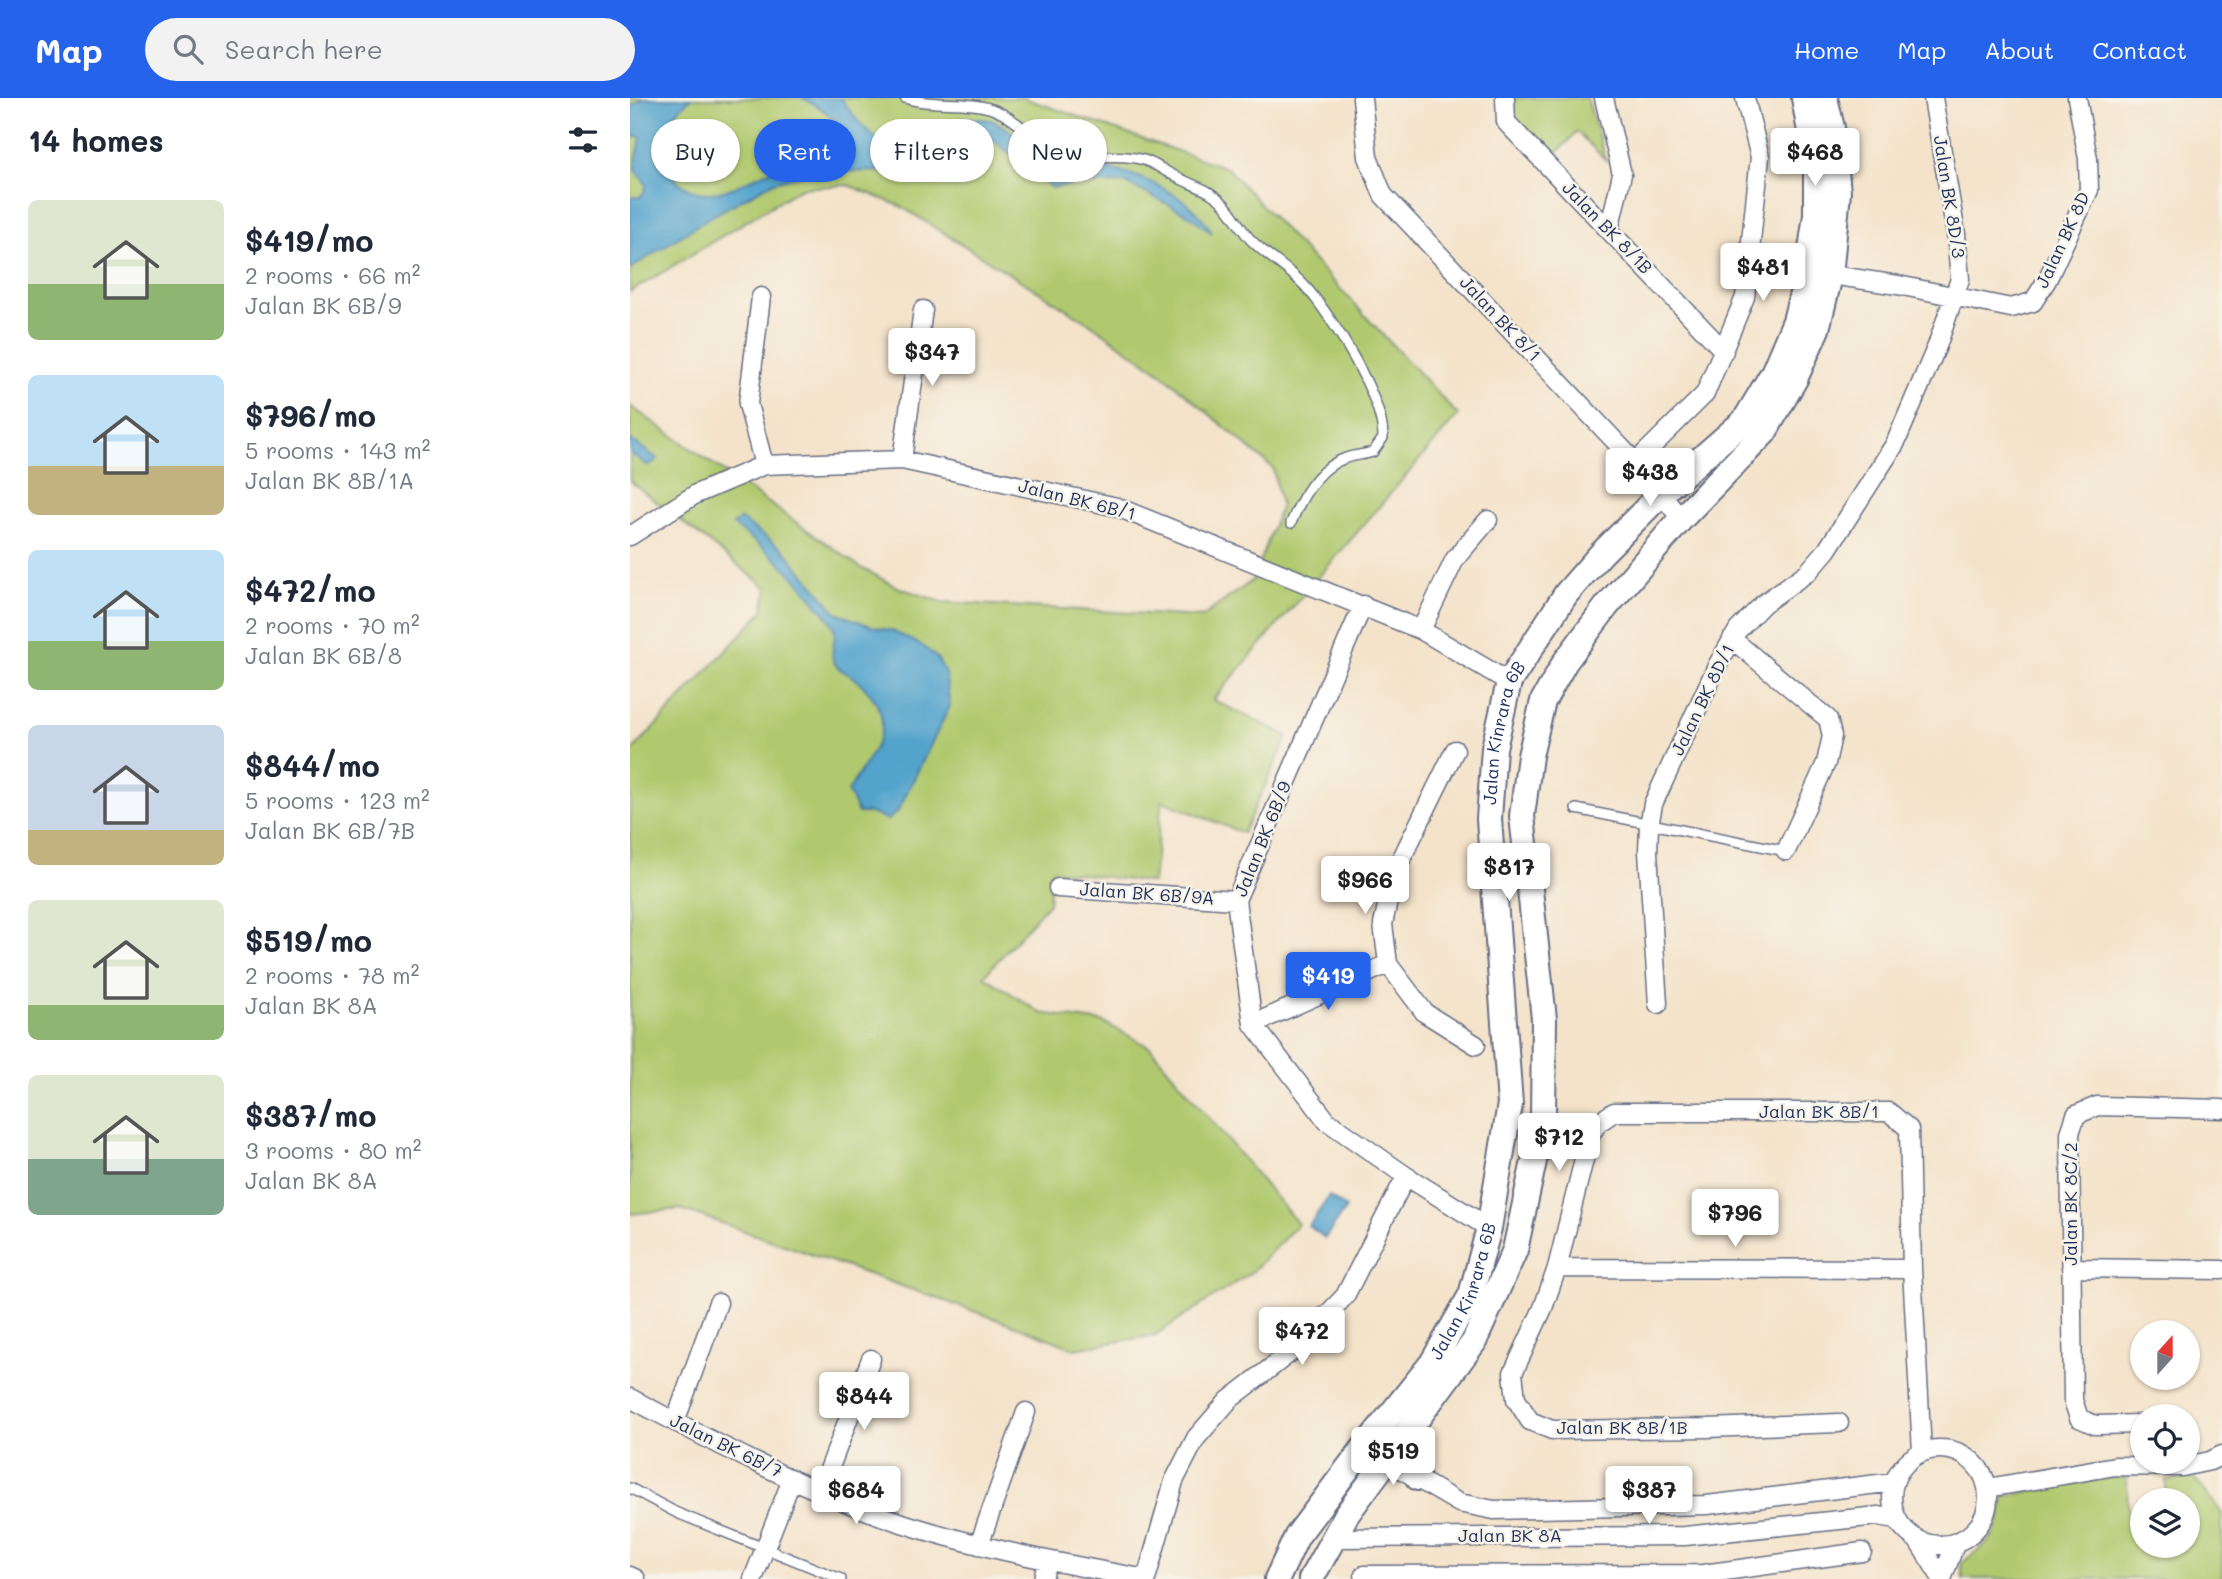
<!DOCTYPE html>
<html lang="en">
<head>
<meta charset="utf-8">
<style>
	:root { --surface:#fff; --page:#f2f2f3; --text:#1f2937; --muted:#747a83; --accent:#2563eb }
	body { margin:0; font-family:Mali,sans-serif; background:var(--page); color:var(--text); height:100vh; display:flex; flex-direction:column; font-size:26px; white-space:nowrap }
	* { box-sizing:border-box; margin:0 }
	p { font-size:23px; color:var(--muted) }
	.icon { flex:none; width:38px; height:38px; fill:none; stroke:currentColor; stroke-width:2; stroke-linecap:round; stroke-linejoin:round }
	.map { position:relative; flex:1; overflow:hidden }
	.details { display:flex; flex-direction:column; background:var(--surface); width:630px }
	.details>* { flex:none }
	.banner { position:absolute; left:21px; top:21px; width:665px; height:63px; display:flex; gap:14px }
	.needle { width:46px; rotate:21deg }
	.buttons { position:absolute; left:1500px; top:1222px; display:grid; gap:14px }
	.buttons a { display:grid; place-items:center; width:70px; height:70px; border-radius:50%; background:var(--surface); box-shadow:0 2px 5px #0004; font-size:35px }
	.price { position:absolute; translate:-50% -60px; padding:0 16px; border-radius:7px; background:#fff; color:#222; font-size:23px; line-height:46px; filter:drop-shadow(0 2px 4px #0008) }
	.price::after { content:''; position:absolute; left:50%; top:42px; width:21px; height:16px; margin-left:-10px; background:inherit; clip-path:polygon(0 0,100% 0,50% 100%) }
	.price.on { background:var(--accent); color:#fff }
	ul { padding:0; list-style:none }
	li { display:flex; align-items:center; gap:21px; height:175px; padding:0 28px }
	li span { display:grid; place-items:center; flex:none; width:196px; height:140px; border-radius:10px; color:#555 }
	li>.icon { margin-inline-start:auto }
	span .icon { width:84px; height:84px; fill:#fffc; stroke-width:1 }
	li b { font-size:30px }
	h2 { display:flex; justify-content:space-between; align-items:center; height:84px; padding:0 28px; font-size:30px }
	.tag { padding:0 24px; border-radius:32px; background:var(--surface); box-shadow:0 2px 5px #0004; font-size:24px; line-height:63px }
	.tag.on { background:var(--accent); color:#fff }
	header { display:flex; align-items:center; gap:42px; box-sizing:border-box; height:98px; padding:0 35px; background:var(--accent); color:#fff }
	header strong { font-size:33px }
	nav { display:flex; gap:38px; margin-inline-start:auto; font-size:24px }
	.search { width:490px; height:63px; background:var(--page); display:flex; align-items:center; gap:18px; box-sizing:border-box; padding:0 24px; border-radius:38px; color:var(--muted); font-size:26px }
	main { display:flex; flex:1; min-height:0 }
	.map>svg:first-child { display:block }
	.green { fill:#b0c96e; stroke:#667c66; stroke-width:2 }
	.water { fill:#52a3cc; stroke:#366995; stroke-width:2 }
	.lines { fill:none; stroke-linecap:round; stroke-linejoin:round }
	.lane-casing { stroke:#676e84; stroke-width:12 }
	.street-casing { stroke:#676e84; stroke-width:21 }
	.secondary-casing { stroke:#676e84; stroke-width:28 }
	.lane { stroke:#fff; stroke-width:9 }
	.street { stroke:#fff; stroke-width:18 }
	.secondary { stroke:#fff; stroke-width:24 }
	.labels { text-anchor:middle; stroke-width:5; stroke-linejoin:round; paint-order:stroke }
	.street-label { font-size:18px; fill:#1b2f5e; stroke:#f7f3e8 }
</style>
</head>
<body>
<header>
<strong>Map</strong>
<div class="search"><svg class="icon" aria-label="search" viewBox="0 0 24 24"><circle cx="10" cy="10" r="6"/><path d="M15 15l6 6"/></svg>Search here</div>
<nav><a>Home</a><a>Map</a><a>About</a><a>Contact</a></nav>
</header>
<main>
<section class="details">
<h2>14 homes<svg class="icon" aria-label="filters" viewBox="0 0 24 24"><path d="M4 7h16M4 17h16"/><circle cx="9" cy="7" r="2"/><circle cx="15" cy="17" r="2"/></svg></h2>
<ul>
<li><span style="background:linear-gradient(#dfe7d0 60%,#8fb573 0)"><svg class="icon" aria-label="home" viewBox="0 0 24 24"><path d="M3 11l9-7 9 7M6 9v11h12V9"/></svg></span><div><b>$419/mo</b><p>2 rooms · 66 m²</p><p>Jalan BK 6B/9</p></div></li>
<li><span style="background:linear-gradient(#bfe0f5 65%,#c2b280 0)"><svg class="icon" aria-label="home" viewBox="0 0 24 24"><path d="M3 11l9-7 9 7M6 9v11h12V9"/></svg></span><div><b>$796/mo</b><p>5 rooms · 143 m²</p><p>Jalan BK 8B/1A</p></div></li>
<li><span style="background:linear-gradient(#bfe0f5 65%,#8fb573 0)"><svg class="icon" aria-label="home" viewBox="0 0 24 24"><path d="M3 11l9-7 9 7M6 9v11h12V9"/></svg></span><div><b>$472/mo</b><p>2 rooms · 70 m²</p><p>Jalan BK 6B/8</p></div></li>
<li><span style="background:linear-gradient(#c9d6e8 75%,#c2b280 0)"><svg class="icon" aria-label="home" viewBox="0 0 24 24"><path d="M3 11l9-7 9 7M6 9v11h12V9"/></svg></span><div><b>$844/mo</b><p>5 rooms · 123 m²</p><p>Jalan BK 6B/7B</p></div></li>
<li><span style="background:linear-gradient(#dfe7d0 75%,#8fb573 0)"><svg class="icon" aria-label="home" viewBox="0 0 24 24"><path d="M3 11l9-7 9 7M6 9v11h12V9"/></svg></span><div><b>$519/mo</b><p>2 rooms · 78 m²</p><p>Jalan BK 8A</p></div></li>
<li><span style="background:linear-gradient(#dfe7d0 60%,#7fa58c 0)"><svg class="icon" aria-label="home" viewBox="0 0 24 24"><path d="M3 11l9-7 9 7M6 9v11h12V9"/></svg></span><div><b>$387/mo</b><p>3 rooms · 80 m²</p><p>Jalan BK 8A</p></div></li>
</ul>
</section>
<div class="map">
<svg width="1592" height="1481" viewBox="0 0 1592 1481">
	<rect width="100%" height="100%" fill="#f7f3e8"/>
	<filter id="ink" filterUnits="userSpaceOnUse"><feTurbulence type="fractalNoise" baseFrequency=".0143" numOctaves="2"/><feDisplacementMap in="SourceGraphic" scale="14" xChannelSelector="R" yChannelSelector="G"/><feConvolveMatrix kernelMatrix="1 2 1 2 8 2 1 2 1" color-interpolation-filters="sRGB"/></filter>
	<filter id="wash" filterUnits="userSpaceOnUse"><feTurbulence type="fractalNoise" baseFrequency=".00686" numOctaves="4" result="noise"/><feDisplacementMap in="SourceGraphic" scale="28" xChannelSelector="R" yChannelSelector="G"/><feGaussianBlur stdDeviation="1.57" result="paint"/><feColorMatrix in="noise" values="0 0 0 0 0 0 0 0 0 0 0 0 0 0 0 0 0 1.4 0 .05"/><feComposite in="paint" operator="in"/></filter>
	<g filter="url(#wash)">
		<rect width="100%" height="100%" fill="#f4e3ca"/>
		<path class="green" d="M0,0H394L597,70L828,317L583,602L658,638L613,735L532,703L523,785L422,772L419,805L354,878L411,915L473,924L520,949L668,1126L622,1174L525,1237L445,1251L392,1230L51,1111L0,1116V655L133,513L137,490L0,383V308L233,471L267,489L312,504L572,519L623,482L651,408L643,370L531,275L459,225L270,108L218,87L171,90L0,194Z
			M882,0H957L976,62L947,34L924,58L882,18Z
			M1482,1379L1497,1380L1498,1415L1512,1416V1447H1558V1402H1536V1382L1564,1379L1592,1415V1481H1333L1331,1465C1363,1443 1368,1437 1374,1398Z"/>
		<path class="water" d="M14,0H62C44,14 30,30 34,54C40,90 69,103 102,90C117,84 131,75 147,70C168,64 189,63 210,59C231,36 191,8 172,0H211C228,25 246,49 280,49C288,49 293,44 301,44L306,55L303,62L290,69L275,73L182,74L144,84L80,119L0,171V99H10L15,93L16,86L4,71L11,40L6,37L0,43V9Z
			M336,20C344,21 355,20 363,23C387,32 405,61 430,69C443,74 459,70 473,71C510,74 566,101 582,135L559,117L496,85L451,86L421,90C409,81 364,40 354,37C341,33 327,40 317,28L324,22Z
			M0,341L28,361L18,368L0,355Z
			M110,421L152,450L207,515L241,528L263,533L293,548L307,560L315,574L320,608L268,713L258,722L240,715H228L218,694C242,649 276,627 227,582C220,576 206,572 203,562C200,552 207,541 204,530C201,521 192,512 185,504C158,469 138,453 103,427Z
			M699,1098L716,1110L695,1140L679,1128Z"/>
	</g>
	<g filter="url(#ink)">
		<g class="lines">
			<defs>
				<path id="lane" d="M275,0C303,9 334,2 359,10C387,18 408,49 435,56C460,63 488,54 514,62C526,66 536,74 547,79C563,88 580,91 593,105C604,116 610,131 622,143C638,159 658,170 674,187C701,216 754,301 753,340L743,354C734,357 724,357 716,360C688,369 671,400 661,425
					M946,711L1156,753
					M0,1390L47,1415L211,1481"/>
				<path id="street" d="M732,0L738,59L753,97L1017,377L1051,421
					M875,0L876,24L1094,253
					M974,0L992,76L979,132
					M1188,175L1268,187L1381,210L1403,204L1417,182L1459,92L1458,61L1447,0
					M131,199L118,306L134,367
					M272,362L293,212
					M1005,365L1075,296L1115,199L1130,59L1115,0
					M0,438L66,396L134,367L272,362L487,409L791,532L879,584
					M733,507L606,802L623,926L697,1023L776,1078L859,1130
					M791,532L825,461L858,422
					M1102,541L1198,621L1202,638L1196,665L1156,753
					M825,652L764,776L753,826L758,866L795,915L846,947
					M428,790L606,802
					M1028,906L1018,754L1019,728L1023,706L1088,566L1108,532L1133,506L1178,474L1197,452L1265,346L1307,248L1330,181L1326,136L1303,0
					M623,926L758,866
					M927,1170L1282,1171
					M1441,1170L1592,1172
					M0,1300C83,1344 167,1388 257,1420C341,1449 429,1465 516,1481
					M45,1324L88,1205
					M1209,1325L1077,1330L922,1332L900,1323L886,1301L883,1275L913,1210L927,1170L960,1037L968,1025L984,1014H1259L1279,1031L1282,1171L1292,1354
					M1512,1326L1465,1327L1449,1320L1443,1302L1440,1035L1446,1017L1467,1008L1592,1011
					M1262 1399a48 48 0 1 1 96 0a48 48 0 1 1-96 0Z
					M757,1363L829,1405L864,1412L1077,1407L1264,1384
					M1358,1390L1485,1368L1552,1369L1580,1363L1592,1357
					M191,1393L241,1261
					M703,1440L1055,1438L1248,1418L1267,1421
					M1286,1440L1312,1481
					M349,1447L396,1314
					M734,1477L1073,1476L1232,1454
					M0,1478L6,1481
					M123,1481L162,1381
					M413,1481L417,1463
					M516,1481L544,1383L566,1340L599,1302L661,1254L715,1198L776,1078
					M1312,1481L1326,1444"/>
				<g id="secondary">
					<path d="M771,1344L788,1380"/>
					<path id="s1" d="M647,1481L667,1438L722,1365L802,1265L841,1197L859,1130L880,1006L859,721L864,650L879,584L936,496L971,456L1033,394L1115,322L1143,275L1165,223L1178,172L1186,117V68L1174,0"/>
					<path d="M681,1481L717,1416L844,1244L885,1152L913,1021L914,921L892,718L900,658L913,603L935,564L976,509L1051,421L1134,335L1165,281L1187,231L1200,178L1208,94L1202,30L1195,0"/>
				</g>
			</defs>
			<use href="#lane" class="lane-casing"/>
			<use href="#street" class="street-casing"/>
			<use href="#secondary" class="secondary-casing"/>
			<use href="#lane" class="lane"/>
			<use href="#street" class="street"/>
			<use href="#secondary" class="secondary"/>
		</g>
	</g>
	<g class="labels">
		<g class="street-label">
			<text transform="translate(1319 99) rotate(81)" y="6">Jalan BK 8D/3</text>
			<text transform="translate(977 130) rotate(46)" y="6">Jalan BK 8/1B</text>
			<text transform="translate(1433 142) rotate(-65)" y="6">Jalan BK 8D</text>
			<text transform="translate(870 221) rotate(47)" y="6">Jalan BK 8/1</text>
			<text transform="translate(447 402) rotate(14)" y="6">Jalan BK 6B/1</text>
			<text transform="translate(1073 602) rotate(-64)" y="6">Jalan BK 8D/1</text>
			<text dy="6" stroke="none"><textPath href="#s1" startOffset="914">Jalan Kinrara 6B</textPath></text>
			<text transform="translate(633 741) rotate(-68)" y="6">Jalan BK 6B/9</text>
			<text transform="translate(517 796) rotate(4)" y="6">Jalan BK 6B/9A</text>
			<text x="1189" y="1020">Jalan BK 8B/1</text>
			<text transform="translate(1441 1106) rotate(-90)" y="6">Jalan BK 8C/2</text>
			<text dy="6" stroke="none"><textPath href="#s1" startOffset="346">Jalan Kinrara 6B</textPath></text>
			<text x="992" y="1336">Jalan BK 8B/1B</text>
			<text transform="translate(96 1348) rotate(26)" y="6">Jalan BK 6B/7</text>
			<text x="880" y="1444">Jalan BK 8A</text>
		</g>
	</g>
</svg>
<div class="buttons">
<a><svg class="needle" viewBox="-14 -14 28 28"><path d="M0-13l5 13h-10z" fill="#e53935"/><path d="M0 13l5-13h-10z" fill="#747a83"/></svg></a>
<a><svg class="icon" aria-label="locate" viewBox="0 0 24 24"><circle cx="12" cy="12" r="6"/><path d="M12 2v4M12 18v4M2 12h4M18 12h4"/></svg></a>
<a><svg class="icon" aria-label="layers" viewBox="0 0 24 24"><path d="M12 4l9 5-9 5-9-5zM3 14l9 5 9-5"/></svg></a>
</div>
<b class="price" style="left:1185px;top:90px">$468</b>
<b class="price" style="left:1133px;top:205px">$481</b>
<b class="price" style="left:302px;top:290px">$347</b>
<b class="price" style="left:1020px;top:410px">$438</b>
<b class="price" style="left:879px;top:805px">$817</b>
<b class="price" style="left:735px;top:818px">$966</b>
<b class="price on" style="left:698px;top:914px">$419</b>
<b class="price" style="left:929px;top:1075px">$712</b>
<b class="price" style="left:1105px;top:1151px">$796</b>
<b class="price" style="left:672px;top:1269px">$472</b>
<b class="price" style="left:234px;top:1334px">$844</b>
<b class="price" style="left:763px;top:1389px">$519</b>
<b class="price" style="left:226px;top:1428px">$684</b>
<b class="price" style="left:1019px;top:1428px">$387</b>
<div class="banner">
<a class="tag">Buy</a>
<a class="tag on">Rent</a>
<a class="tag">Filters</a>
<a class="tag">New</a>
</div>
</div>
</main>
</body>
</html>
